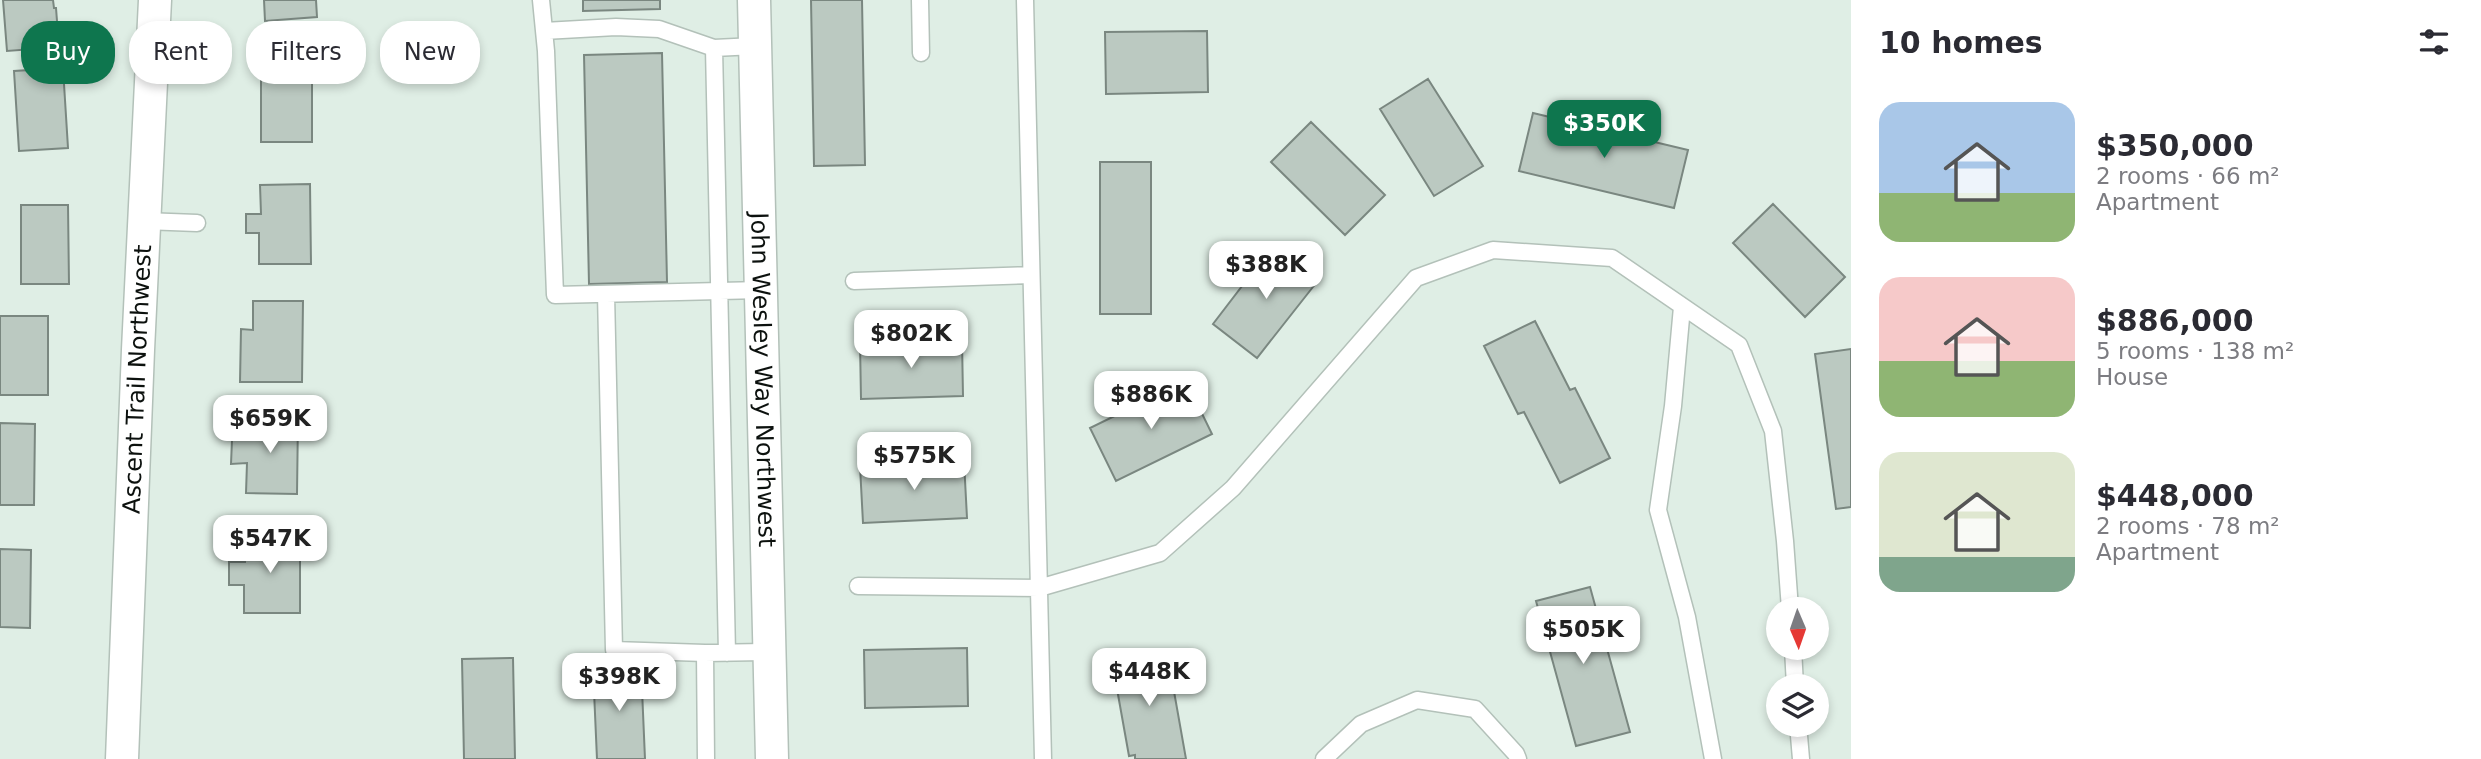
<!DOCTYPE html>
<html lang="en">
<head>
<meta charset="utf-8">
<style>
	:root { --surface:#fff; --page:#f7f7f7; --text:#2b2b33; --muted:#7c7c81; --accent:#0e764e }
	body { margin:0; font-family:"DejaVu Sans",sans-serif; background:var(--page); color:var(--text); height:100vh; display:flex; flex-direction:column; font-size:26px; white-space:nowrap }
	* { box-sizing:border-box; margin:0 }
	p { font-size:23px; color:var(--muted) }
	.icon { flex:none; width:38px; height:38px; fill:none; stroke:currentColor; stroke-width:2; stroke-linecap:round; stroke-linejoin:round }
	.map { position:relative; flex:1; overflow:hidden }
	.side { display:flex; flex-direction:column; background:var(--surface); width:630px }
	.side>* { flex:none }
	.top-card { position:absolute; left:21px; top:21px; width:665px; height:63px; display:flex; gap:14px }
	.needle { width:46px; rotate:178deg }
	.buttons { position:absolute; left:1766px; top:597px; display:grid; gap:14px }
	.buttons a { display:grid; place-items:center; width:63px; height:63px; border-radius:50%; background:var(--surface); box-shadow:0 4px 10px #0003; font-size:35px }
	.price { position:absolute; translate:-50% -60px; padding:0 16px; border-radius:14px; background:#fff; color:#222; font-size:23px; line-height:46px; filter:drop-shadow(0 2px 4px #0008) }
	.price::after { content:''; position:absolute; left:50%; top:42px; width:21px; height:16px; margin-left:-10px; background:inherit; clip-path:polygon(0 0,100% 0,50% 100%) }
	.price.on { background:var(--accent); color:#fff }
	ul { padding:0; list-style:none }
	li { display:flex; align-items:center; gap:21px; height:175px; padding:0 28px }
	li span { display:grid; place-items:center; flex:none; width:196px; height:140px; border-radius:21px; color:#555 }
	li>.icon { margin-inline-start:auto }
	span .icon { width:84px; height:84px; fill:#fffc; stroke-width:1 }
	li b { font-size:30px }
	h2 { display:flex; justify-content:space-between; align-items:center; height:84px; padding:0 28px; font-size:30px }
	.chip { padding:0 24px; border-radius:28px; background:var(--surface); box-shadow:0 4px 10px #0003; font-size:24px; line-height:63px }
	.chip.on { background:var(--accent); color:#fff }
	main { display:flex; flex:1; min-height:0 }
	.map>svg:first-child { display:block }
	.building { fill:#bbc9c1; stroke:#7a8780; stroke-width:2 }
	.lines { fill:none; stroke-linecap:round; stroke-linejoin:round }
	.lane-casing { stroke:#b3c1b9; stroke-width:19 }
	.street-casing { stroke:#b3c1b9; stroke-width:35 }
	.lane { stroke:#fff; stroke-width:16 }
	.street { stroke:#fff; stroke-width:32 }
	.labels { text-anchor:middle; stroke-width:5; stroke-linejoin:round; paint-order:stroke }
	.street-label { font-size:24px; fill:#0c110e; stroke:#dfeee5 }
</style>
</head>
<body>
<main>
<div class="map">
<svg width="1851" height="759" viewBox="0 0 1851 759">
	<rect width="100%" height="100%" fill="#dfeee5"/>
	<path class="building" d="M3,0H53L54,8H56L59,47L7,51Z
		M264,0H316L317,17L265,21Z
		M583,0H660V9L583,11Z
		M811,0H862L865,165L814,166Z
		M1207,31L1208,92L1106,94L1105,32Z
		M662,53L667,282L589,284L584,55Z
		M261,66H312V142H261Z
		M63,68L68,148L19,151L14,71Z
		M1428,79L1483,166L1434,196L1380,109Z
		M1533,113L1688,150L1674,208L1519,171Z
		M1311,122L1385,195L1345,235L1271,162Z
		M1100,162H1151V314H1100Z
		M310,184L311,264H259V233H246V214H261L260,185Z
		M1773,204L1845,277L1805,317L1733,243Z
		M21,205H68L69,284H21Z
		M1275,243L1320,278L1257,358L1213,324Z
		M253,301H303L302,382H240L241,329L253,330Z
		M0,316H48V395H0Z
		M1535,321L1570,390L1575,388L1610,458L1560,483L1524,412L1518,414L1484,346Z
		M962,341L963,396L861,399L860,343Z
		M1851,349V507L1836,509L1815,354Z
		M1186,381L1212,434L1116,481L1090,428Z
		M249,416L298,417L297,494L246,493L247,463L231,464L232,440H249Z
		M0,423L35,424L34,505H0Z
		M964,461L967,518L863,523L860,466Z
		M245,536H300V613H244V585H229V562H245Z
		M0,549L31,550L30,628L0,627Z
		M1590,587L1630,732L1576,746L1536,601Z
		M967,648L968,706L865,708L864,650Z
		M1167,652L1186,759H1135V755L1129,756L1112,661Z
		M513,658L515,759H464L462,659Z
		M641,666L645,759H597L593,668Z"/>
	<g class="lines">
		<defs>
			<path id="lane" d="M541,0L546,51L555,295L761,290
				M920,0L921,53
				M1025,0L1043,759
				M544,31L616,27L659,29L714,48
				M144,221L197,223
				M854,281L1031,275
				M606,294L614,650L705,653
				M1682,307L1673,406L1658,510L1687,617L1713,759
				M858,586L1039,588L1160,553L1233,488L1416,278L1493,250L1612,258L1739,345L1773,431L1785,541L1790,609
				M1793,648L1795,686
				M727,653L714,48L755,46
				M1798,724L1801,759
				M706,759L705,653L769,652
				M1324,759L1361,724L1417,700L1475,709L1516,754L1518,759"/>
			<g id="street">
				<path id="s1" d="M754,0L772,759"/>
				<path id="s2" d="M122,759L138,350L155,0"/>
			</g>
		</defs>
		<use href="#lane" class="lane-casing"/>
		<use href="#street" class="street-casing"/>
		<use href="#lane" class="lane"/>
		<use href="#street" class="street"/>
	</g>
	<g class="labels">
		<g class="street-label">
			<text dy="8" stroke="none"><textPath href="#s2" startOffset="380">Ascent Trail Northwest</textPath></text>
			<text dy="8" stroke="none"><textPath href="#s1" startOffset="380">John Wesley Way Northwest</textPath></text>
		</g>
	</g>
</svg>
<div class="buttons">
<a><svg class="needle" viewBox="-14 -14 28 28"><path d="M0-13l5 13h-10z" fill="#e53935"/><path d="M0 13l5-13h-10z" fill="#7c7c81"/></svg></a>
<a><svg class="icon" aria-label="layers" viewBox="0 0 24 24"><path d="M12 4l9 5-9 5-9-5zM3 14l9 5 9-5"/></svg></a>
</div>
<b class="price on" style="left:1604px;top:160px">$350K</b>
<b class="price" style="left:1266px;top:301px">$388K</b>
<b class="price" style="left:911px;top:370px">$802K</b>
<b class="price" style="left:1151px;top:431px">$886K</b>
<b class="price" style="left:270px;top:455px">$659K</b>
<b class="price" style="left:914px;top:492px">$575K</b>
<b class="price" style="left:270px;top:575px">$547K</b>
<b class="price" style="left:1583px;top:666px">$505K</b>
<b class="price" style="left:1149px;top:708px">$448K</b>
<b class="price" style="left:619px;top:713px">$398K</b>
<div class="top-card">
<a class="chip on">Buy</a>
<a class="chip">Rent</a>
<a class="chip">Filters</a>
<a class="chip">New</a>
</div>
</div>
<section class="side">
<h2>10 homes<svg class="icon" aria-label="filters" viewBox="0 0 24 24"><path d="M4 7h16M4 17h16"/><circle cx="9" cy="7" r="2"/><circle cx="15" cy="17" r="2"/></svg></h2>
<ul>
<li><span style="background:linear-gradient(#a9c7e8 65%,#8fb573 0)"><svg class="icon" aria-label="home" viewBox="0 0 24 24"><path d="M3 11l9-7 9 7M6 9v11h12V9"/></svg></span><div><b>$350,000</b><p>2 rooms · 66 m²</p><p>Apartment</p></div></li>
<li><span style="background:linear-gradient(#f6c9c9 60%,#8fb573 0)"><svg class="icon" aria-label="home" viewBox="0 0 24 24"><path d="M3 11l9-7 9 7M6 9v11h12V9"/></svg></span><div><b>$886,000</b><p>5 rooms · 138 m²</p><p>House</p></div></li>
<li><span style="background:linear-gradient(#dfe7d0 75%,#7fa58c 0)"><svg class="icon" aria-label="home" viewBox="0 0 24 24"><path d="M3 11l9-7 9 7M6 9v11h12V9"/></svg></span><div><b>$448,000</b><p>2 rooms · 78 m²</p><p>Apartment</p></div></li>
</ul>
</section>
</main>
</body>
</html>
